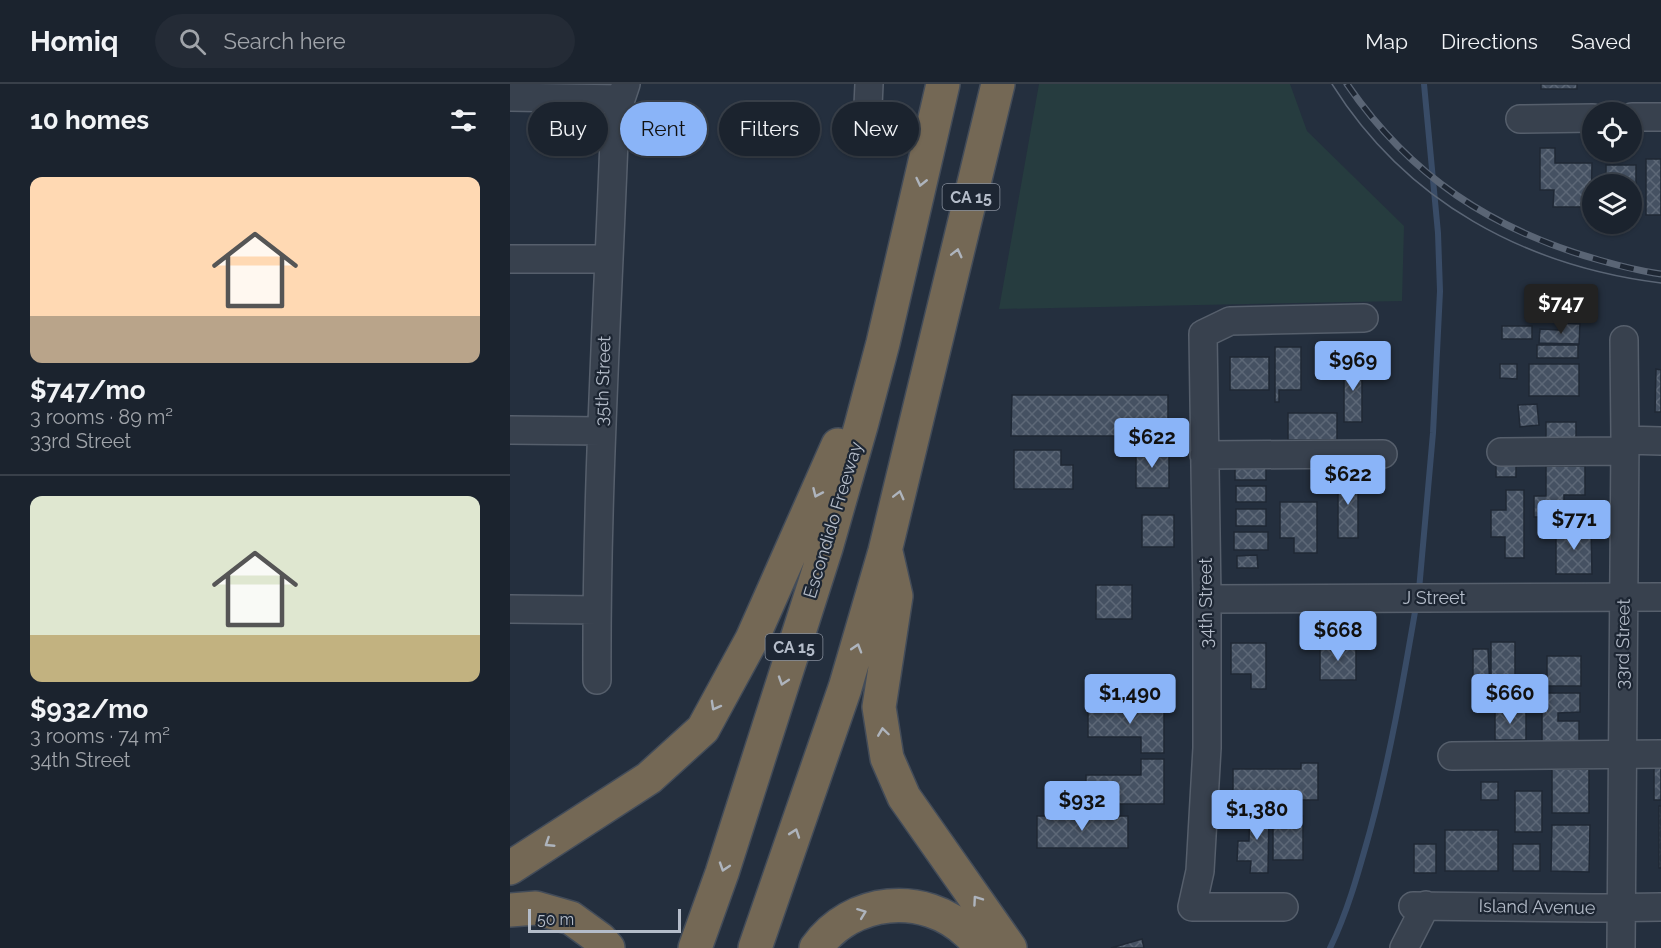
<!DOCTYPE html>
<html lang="en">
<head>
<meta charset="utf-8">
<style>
	:root { --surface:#1b232e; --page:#242b36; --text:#f1f3f6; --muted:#a0a4aa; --line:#39404a; --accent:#8ab4f8 }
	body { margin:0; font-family:Raleway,sans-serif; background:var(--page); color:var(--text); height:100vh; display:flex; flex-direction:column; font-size:22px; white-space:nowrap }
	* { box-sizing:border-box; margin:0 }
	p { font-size:20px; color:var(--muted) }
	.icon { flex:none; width:33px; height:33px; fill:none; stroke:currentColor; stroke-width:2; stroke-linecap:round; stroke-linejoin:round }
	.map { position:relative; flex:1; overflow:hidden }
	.panel { display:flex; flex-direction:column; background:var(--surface); width:510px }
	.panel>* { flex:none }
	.hud { position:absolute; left:18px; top:18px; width:570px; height:54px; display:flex; gap:12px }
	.fabs { position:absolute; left:1072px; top:18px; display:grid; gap:12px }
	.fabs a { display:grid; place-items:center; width:60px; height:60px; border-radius:50%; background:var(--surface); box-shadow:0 2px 4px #0004,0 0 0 2px var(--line); font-size:30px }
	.scale { position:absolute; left:18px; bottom:15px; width:153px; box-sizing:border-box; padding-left:6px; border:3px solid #b4bcc9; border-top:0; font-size:16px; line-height:21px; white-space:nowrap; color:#b4bcc9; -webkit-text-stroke:4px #1d2633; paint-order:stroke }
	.price { position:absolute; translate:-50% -51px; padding:0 14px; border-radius:6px; background:var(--accent); color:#111; font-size:20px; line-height:39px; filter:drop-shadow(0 2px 3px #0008) }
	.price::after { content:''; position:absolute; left:50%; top:36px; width:18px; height:14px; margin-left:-9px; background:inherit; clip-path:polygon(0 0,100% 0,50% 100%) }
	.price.on { background:#222; color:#fff }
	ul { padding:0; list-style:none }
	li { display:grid; align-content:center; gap:12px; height:318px; padding:0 30px }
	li+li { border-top:2px solid var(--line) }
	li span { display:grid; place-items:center; height:186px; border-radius:12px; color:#555 }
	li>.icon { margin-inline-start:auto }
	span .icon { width:108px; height:108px; fill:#fffc; stroke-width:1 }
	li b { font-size:26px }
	h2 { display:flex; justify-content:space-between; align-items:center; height:72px; padding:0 30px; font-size:26px }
	.tag { padding:0 21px; border-radius:27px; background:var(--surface); box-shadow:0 2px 4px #0004,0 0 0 2px var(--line); font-size:21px; line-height:54px }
	.tag.on { background:var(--accent); color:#111 }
	header { display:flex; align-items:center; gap:36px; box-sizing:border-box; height:84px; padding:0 30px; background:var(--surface); border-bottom:2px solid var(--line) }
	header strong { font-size:28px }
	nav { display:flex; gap:33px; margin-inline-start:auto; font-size:21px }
	.search { width:420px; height:54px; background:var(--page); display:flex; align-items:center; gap:15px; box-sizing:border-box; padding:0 21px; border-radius:33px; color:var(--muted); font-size:22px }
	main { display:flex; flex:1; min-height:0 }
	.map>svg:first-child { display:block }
	.grass { fill:#263c3f }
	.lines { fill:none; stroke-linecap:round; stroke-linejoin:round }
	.stream { stroke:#394c67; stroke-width:6 }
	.building { fill:url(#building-cross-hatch); stroke:#1f2835; stroke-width:1.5 }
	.minor-casing { stroke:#565f6c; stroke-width:30 }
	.highway-casing { stroke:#434c59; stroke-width:36 }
	.minor { stroke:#38414e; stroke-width:27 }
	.highway { stroke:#746855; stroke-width:33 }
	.tram { stroke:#5a6575; stroke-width:1.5 }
	.rail-casing { stroke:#5a6575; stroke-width:7 }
	.rail { stroke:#1d2633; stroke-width:4.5; stroke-dasharray:14; stroke-linecap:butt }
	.oneway { stroke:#aeb4bd }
	.labels { text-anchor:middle; stroke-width:4.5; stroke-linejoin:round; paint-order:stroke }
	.shield { fill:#1d2633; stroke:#878f9c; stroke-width:1.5 }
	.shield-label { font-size:16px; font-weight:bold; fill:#b4bcc9 }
	.street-label { font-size:18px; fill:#b4bcc9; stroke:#1d2633 }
</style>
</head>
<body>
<header>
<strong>Homiq</strong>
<div class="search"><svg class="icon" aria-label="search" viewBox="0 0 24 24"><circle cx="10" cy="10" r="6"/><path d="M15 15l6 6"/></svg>Search here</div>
<nav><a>Map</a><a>Directions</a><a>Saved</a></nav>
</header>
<main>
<section class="panel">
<h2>10 homes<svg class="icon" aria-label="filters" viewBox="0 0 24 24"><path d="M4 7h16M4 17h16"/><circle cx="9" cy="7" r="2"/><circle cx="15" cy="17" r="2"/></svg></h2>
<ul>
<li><span style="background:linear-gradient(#ffd9b3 75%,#b9a48a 0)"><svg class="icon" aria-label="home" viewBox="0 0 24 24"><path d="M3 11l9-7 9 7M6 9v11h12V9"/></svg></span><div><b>$747/mo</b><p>3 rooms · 89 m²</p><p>33rd Street</p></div></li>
<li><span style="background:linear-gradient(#dfe7d0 75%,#c2b280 0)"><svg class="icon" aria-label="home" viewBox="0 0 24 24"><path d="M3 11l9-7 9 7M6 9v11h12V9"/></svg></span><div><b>$932/mo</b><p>3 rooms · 74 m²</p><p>34th Street</p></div></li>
</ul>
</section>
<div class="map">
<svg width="1151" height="864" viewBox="0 0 1151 864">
	<defs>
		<pattern id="building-cross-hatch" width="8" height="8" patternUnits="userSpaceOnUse" patternTransform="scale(1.5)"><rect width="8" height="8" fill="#455162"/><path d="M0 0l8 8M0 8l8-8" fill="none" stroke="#5d6877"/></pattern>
	</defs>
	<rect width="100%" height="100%" fill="#242f3e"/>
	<path class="grass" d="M529,0H780L797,47L894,142L892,217L489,225Z"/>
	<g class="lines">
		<path class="stream" d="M909,506L923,349L930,207L928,149L914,0
			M820,864C838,827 849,786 860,747C880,673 893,598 906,522"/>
	</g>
	<path class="building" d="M1031,0H1067V5H1031Z
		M1030,64H1045V79H1082L1081,123H1043L1044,106H1030Z
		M1136,75H1151V131H1136Z
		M1096,81H1126V130H1122V100H1096Z
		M1049,239L1070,240L1069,260L1029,259L1030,245L1049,246Z
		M992,242H1022V255H992Z
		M1027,261H1068V274H1027Z
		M765,263H791V306H769V318H765Z
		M720,273H759V306H720Z
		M834,278H852V338H834Z
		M990,280H1007V295L990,294Z
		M1019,280H1069V312H1019Z
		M1146,285L1151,286V328H1145Z
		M502,311H658V352H501Z
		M1027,320L1029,341L1010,343L1008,321Z
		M778,329H827V356H778Z
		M1036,338H1066V359H1036Z
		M504,366H551V381H563V405H504Z
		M626,366H659V404H626Z
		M986,375H1006V393H986Z
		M725,380H756V396H725Z
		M1036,382H1075V411H1054V433H1024V412H1036Z
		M828,390H848V454H828Z
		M726,402H756V418H726Z
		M996,406H1014V474H995V453H981V426H996Z
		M770,418H807V469H784V454H770Z
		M726,425H756V442H726Z
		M632,431H664V463H632Z
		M1046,443H1081L1082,490H1046Z
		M724,448H758V466H724Z
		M747,471L748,484H727V472Z
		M586,501H622V535H586Z
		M981,558H1005V608H981Z
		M721,559H756V605H741V590H721Z
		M810,559H846V596H810Z
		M963,565H978L980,603H963Z
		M1037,572H1071V602H1037Z
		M1032,609H1070V628L1048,629V637H1069V662H1032Z
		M578,623H654V669H631V653H578Z
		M985,626H1016V656H985Z
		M631,675H654V720H576V691H631Z
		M791,679H808V716H723V685H791Z
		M1144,682H1151V716H1144Z
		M1042,685H1079V729H1042Z
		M971,698H988V716H971Z
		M1005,707H1032V748H1005Z
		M740,721H759L758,789H740L741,777H727L728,757H739Z
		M1149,722H1151V784H1149Z
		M763,726H781V732H793V776H763Z
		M527,732H618V764H527Z
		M1042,741H1080L1079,788L1041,787Z
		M935,746H988V787H935Z
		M904,760H926V789H904Z
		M1003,760H1030V787H1003Z
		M632,855L634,864H601Z"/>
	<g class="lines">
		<defs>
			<path id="minor" d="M0,13L111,15
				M358,22L359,0
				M1122,33H1151
				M1010,35L1083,34
				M0,175H99
				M0,346L91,347
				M1115,356L1151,357
				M991,368L1115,367
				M694,371L873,370
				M697,515L1151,513
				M0,525L87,526
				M87,596C86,416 97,237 104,57L111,15L116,0
				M942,672L1151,670
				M903,822L1084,824L1151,823
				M774,823H682L690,787L697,664V515L693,250L720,237L854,234
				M894,864L916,821
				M1111,864L1115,356L1114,256"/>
			<path id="highway" d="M376,468L386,512L369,623L377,674L394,713L500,864
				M0,784L139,694L193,645L242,555L328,361
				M0,826L26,824L61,834L90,855L98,864
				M185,864L212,789L316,464L351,342L373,259L433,0
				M245,864L335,604L375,467L488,0
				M306,864C341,814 414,807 458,849C463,853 466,859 469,864"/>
		</defs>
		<use href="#minor" class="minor-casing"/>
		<use href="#highway" class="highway-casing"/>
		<use href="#minor" class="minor"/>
		<use href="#highway" class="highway"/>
		<path class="tram" d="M822,0C896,118 1015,182 1151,199"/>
		<defs>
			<path id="rail" d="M837,0C900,92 982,146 1089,176C1110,182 1129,187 1151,190"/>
		</defs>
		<use href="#rail" class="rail-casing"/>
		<use href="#rail" class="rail"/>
	</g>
	<defs><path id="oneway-chevron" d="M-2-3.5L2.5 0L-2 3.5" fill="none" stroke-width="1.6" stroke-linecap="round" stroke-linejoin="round" transform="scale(1.5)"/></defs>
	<g class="oneway">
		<use href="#oneway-chevron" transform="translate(411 98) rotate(103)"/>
		<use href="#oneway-chevron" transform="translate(447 169) rotate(-76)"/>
		<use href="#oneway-chevron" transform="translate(307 409) rotate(114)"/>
		<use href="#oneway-chevron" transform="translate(389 411) rotate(-76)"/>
		<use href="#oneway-chevron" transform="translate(347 564) rotate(-73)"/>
		<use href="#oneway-chevron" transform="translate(273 597) rotate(108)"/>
		<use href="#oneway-chevron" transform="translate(205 622) rotate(119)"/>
		<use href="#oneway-chevron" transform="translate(373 648) rotate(-98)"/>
		<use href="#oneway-chevron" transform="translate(285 749) rotate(-71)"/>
		<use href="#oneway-chevron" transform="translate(39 759) rotate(147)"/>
		<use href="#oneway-chevron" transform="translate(214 783) rotate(108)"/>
		<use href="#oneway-chevron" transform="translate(467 816) rotate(-125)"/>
		<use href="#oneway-chevron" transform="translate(352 829) rotate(-21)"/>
	</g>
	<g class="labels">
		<g class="shield">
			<rect x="432.5" y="100" width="57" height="26" rx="4.5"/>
			<rect x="255.5" y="550" width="57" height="26" rx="4.5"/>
		</g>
		<g class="shield-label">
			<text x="461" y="119">CA 15</text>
			<text x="284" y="569">CA 15</text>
		</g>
		<g class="street-label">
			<text transform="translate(93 297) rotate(-88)" y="6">35th Street</text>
			<text transform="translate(323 436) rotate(-73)" y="6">Escondido Freeway</text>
			<text x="924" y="520">J Street</text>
			<text transform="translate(696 519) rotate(-90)" y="6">34th Street</text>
			<text transform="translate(1113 560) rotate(-89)" y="6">33rd Street</text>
			<text transform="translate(1027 823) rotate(1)" y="6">Island Avenue</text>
		</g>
	</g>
</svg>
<div class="fabs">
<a><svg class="icon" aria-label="locate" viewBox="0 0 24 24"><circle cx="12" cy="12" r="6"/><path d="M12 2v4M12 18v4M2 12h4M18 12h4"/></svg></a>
<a><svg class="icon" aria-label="layers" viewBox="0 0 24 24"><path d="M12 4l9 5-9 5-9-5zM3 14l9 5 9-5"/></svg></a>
</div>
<div class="scale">50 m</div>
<b class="price on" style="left:1051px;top:251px">$747</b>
<b class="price" style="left:843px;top:308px">$969</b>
<b class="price" style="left:642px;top:385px">$622</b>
<b class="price" style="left:838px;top:422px">$622</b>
<b class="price" style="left:1064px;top:467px">$771</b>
<b class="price" style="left:828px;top:578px">$668</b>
<b class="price" style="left:620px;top:641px">$1,490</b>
<b class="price" style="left:1000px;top:641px">$660</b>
<b class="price" style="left:572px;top:748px">$932</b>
<b class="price" style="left:747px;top:757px">$1,380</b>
<div class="hud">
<a class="tag">Buy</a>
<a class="tag on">Rent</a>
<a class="tag">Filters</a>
<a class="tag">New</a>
</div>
</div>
</main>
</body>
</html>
